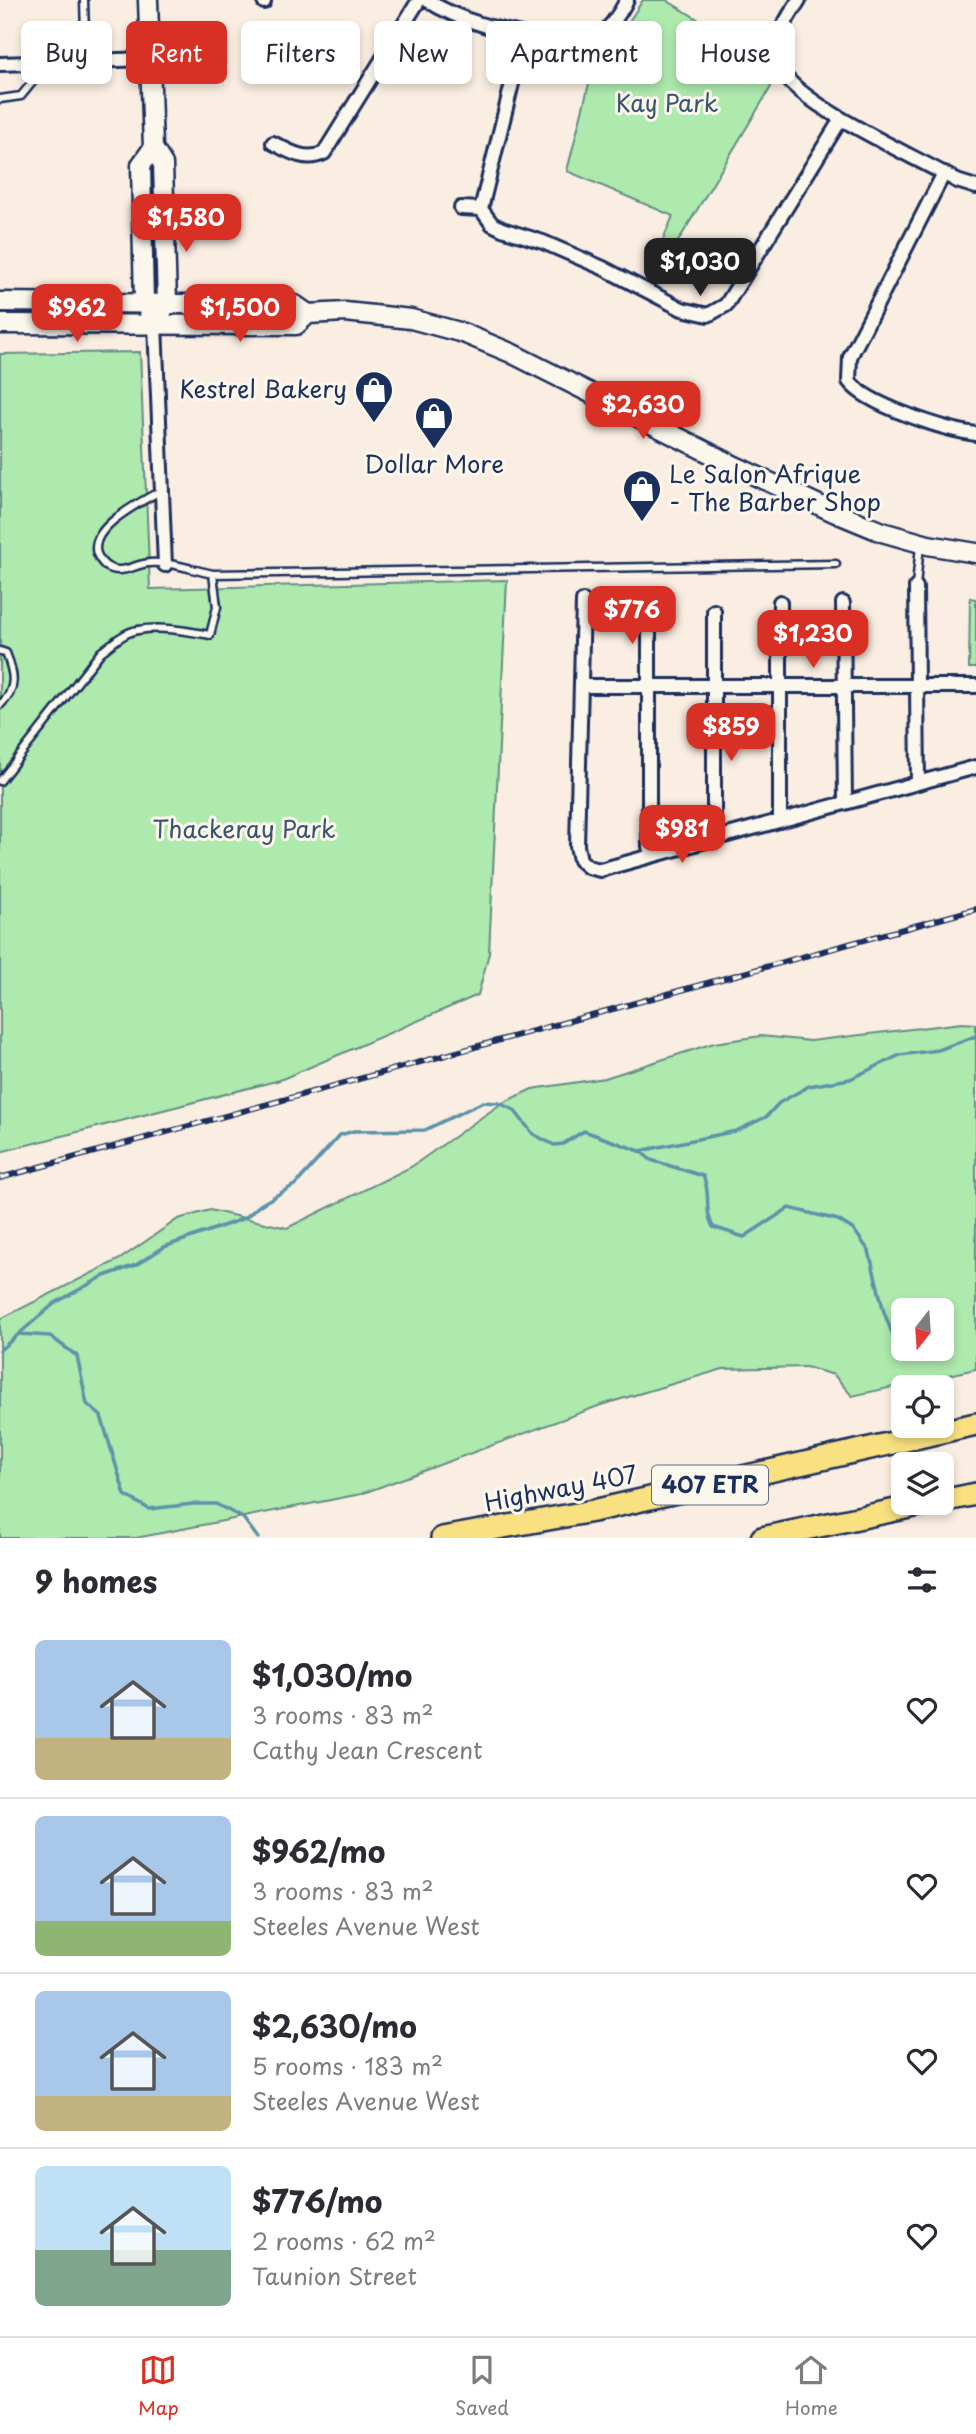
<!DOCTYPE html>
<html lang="en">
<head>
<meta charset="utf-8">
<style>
	:root { --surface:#fff; --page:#f2f2f3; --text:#2b2b33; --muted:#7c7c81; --line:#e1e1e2; --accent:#d93025 }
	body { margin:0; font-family:"Playpen Sans",sans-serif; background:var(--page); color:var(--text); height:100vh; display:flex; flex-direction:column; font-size:26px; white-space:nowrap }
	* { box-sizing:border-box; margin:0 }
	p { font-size:23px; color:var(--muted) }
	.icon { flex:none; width:38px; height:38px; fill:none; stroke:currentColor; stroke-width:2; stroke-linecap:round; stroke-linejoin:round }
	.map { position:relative; height:1538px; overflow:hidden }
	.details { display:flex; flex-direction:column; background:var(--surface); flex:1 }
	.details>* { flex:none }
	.guide { position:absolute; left:21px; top:21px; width:934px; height:63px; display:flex; gap:14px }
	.needle { width:46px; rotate:197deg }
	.tools { position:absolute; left:891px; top:1298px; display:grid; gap:14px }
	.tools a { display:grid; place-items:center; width:63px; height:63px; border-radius:10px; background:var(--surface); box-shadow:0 4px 10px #0003; font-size:35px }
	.price { position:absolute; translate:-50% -60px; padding:0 16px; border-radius:14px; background:var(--accent); color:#fff; font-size:23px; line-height:46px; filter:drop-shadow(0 2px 4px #0008) }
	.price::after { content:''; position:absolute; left:50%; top:42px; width:21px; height:16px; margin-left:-10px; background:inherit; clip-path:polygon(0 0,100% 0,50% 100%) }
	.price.selected { background:#222; color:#fff }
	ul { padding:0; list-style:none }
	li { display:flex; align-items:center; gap:21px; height:175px; padding:0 35px }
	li+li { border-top:2px solid var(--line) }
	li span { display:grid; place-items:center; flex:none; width:196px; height:140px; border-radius:10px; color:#555 }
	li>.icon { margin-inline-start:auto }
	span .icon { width:84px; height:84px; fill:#fffc; stroke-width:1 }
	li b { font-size:30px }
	h2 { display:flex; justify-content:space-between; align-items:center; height:84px; padding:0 35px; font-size:30px }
	.tag { padding:0 24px; border-radius:10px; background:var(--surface); box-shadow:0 4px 10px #0003; font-size:24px; line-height:63px }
	.tag.selected { background:var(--accent); color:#fff }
	.tabs { display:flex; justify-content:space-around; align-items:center; height:98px; border-top:2px solid var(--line); background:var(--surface); font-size:19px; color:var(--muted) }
	.tabs a { display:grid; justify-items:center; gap:4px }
	.tabs .selected { color:var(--accent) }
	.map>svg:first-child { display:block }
	.green { fill:#aee9ad; stroke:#648c86; stroke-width:2; fill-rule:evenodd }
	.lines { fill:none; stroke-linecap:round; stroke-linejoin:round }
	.stream { stroke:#5b93aa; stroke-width:3.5 }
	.lane-casing { stroke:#1b2f5e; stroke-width:11 }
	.street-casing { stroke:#1b2f5e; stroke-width:18 }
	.secondary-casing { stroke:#1b2f5e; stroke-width:23 }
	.highway-casing { stroke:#1b2f5e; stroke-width:26 }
	.lane { stroke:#fbf7ec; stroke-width:6 }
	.street { stroke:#fbf7ec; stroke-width:12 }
	.secondary { stroke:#fbf7ec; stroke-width:18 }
	.highway { stroke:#f9e181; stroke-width:21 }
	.rail-casing { stroke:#1b2f5e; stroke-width:6 }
	.rail { stroke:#fbf7ec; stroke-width:3.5; stroke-dasharray:10; stroke-linecap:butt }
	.labels { text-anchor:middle; stroke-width:6; stroke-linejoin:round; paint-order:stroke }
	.shield { fill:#fbf7ec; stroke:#5e6b89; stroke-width:2 }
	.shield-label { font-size:23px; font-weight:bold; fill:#1b2f5e }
	.park-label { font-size:24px; fill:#38546e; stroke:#fbf7ec }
	.poi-label { font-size:24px; fill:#1b2f5e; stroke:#fbf7ec; text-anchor:end }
	.street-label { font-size:24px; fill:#1b2f5e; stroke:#fbf7ec }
</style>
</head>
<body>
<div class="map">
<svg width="976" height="1538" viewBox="0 0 976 1538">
	<rect width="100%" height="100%" fill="#faeee2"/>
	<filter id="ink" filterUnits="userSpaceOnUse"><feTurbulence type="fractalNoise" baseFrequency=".0143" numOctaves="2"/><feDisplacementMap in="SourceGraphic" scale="14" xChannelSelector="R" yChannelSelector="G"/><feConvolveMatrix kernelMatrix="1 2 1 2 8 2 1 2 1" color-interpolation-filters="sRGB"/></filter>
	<g filter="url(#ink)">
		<path class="green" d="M643,0H666L757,55L759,64L771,87L659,273L651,268L673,216L567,171L596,56L616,41Z
			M140,352L150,589L507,580L489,953L478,995L280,1080L0,1152V354Z
			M970,598L976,599V668H969Z
			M962,1023L976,1024V1369L852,1396L834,1375L806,1367L723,1369L601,1405L361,1494L136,1538H0V1319L120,1259L178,1219L210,1210L287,1228L411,1167L502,1103L532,1089L605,1078L714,1043L761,1036L810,1041ZM903,1311H942V1349H903Z"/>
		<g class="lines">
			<path class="stream" d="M640,1151L651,1160L703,1176C712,1195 703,1208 713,1227L744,1237L789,1208L838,1220L854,1230L869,1251L884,1312L903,1362
				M19,1334L50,1336L77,1356L87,1404L101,1416L125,1495L149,1509L193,1504H216L243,1518L258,1538
				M0,1350L55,1303L104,1276L136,1265L164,1247L245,1218L260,1205L296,1184L340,1135L354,1131L425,1130L483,1102L499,1103L514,1110L533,1134L554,1145L563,1144L584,1131L640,1151L736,1131L766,1117L779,1103L809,1086L850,1079L900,1055L938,1050L976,1036"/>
			<defs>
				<path id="lane" d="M84,0L85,34
					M0,99L21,96L35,79L38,63
					M162,490C143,501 88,527 97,554C100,561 105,567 112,569C125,573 136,564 149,563C169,561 193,570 213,574L836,564
					M916,586L920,545
					M0,651L6,653C14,673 18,689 0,705
					M0,781L101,652C112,644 124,632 138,630C162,626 187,631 210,635L217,607L213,574"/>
				<path id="street" d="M427,0C468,27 518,33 565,43C600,44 611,29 627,0
					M799,0C787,19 771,40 778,64C790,103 920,158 957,181L976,187
					M264,2V0
					M0,64L149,59
					M273,143C290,152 306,162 324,153L419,0
					M944,173L850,357L849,381C866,405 946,430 976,434
					M461,208L481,209L492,224L502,229L543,242L603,268L682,309L708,315L726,305L841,119
					M481,209L524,35
					M155,324L165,565
					M916,587L918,782
					M583,601L577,846L580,860L588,867L600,870L976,767
					M780,602V819
					M843,603L845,802
					M649,606V846L651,856
					M714,611V839
					M581,686H976"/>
				<path id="secondary" d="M148,0L153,148L163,164L167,303L155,324
					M0,302L295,305L308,314L345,312L411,319L463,333L511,353L737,467L836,513L882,532L928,545L976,553
					M150,313L144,303L141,165L153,148
					M0,324L296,325L308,314"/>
				<path id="highway" d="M942,1501L976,1494
					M442,1538L593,1511L976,1424
					M762,1538L929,1503"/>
			</defs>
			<use href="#lane" class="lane-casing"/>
			<use href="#street" class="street-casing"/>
			<use href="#secondary" class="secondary-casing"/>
			<use href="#highway" class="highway-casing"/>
			<use href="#lane" class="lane"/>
			<use href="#street" class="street"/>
			<use href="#secondary" class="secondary"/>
			<use href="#highway" class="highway"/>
			<defs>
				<path id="rail" d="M0,1178L976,909"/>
			</defs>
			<use href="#rail" class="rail-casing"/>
			<use href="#rail" class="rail"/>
		</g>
	</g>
	<defs>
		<symbol id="shop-pin" viewBox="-11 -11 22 30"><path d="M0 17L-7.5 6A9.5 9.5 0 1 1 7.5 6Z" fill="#1b2f5e" stroke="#fbf7ec"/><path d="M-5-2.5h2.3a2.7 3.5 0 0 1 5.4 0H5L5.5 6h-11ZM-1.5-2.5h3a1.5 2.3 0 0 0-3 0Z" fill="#fff"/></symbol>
	</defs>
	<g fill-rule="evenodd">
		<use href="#shop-pin" x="352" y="368" width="44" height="60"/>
		<use href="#shop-pin" x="412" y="394" width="44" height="60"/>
		<use href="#shop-pin" x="620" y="467" width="44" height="60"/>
	</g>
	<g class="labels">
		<rect class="shield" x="652" y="1465.5" width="116" height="39" rx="5"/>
		<g class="shield-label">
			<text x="710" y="1493">407 ETR</text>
		</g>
		<g class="park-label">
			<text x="667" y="112">Kay Park</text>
			<text x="244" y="838">Thackeray Park</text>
		</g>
		<g class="poi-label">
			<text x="347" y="398">Kestrel Bakery</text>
			<text x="434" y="473" text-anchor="middle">Dollar More</text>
			<text x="669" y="483" text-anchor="start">Le Salon Afrique<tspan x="669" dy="28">- The Barber Shop</tspan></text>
		</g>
		<g class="street-label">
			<text transform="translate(561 1489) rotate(-11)" y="8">Highway 407</text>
		</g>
	</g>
</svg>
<div class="tools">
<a><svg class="needle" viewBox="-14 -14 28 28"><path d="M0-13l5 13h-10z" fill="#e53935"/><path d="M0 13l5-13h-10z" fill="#7c7c81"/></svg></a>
<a><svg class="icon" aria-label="locate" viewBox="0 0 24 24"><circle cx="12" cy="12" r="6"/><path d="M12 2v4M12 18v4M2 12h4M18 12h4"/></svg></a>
<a><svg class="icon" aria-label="layers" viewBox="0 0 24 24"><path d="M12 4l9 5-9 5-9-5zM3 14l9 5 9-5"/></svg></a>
</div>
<b class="price" style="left:186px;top:254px">$1,580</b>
<b class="price selected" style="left:700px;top:298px">$1,030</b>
<b class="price" style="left:77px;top:344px">$962</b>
<b class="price" style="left:240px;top:344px">$1,500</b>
<b class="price" style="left:643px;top:441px">$2,630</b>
<b class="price" style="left:632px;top:646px">$776</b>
<b class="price" style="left:813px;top:670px">$1,230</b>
<b class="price" style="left:731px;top:763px">$859</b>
<b class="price" style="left:682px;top:865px">$981</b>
<div class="guide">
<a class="tag">Buy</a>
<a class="tag selected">Rent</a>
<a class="tag">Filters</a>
<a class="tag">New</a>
<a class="tag">Apartment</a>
<a class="tag">House</a>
</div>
</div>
<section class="details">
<h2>9 homes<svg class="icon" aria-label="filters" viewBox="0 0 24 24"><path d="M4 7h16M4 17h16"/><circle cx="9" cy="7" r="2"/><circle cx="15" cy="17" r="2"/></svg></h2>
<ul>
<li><span style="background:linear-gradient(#a9c7e8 70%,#c2b280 0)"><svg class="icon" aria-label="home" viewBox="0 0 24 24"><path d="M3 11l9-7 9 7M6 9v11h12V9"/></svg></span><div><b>$1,030/mo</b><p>3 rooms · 83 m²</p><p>Cathy Jean Crescent</p></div><svg class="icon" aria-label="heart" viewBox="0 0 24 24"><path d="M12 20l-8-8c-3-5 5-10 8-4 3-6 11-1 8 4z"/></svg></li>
<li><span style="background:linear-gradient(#a9c7e8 75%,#8fb573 0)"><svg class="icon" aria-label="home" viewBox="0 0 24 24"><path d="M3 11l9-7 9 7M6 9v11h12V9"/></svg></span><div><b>$962/mo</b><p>3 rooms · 83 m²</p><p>Steeles Avenue West</p></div><svg class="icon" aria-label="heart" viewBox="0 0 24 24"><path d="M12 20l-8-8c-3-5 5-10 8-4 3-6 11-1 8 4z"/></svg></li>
<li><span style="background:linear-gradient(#a9c7e8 75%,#c2b280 0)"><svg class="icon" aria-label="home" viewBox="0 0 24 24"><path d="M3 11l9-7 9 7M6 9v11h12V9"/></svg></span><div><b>$2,630/mo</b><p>5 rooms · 183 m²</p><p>Steeles Avenue West</p></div><svg class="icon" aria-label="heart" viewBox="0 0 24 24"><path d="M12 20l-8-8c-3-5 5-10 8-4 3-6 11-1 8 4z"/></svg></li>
<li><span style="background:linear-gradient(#bfe0f5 60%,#7fa58c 0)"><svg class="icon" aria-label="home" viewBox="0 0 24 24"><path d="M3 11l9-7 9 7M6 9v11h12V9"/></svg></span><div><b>$776/mo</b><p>2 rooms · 62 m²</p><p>Taunion Street</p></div><svg class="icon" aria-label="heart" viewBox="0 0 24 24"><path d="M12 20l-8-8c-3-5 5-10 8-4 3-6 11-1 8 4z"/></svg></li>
</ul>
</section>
<nav class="tabs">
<a class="selected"><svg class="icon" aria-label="map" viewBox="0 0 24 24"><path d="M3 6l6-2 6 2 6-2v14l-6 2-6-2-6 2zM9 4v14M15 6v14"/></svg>Map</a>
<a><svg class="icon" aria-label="saved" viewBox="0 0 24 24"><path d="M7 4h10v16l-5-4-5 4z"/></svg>Saved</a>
<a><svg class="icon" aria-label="home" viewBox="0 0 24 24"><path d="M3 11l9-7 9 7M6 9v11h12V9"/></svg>Home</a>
</nav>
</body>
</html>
